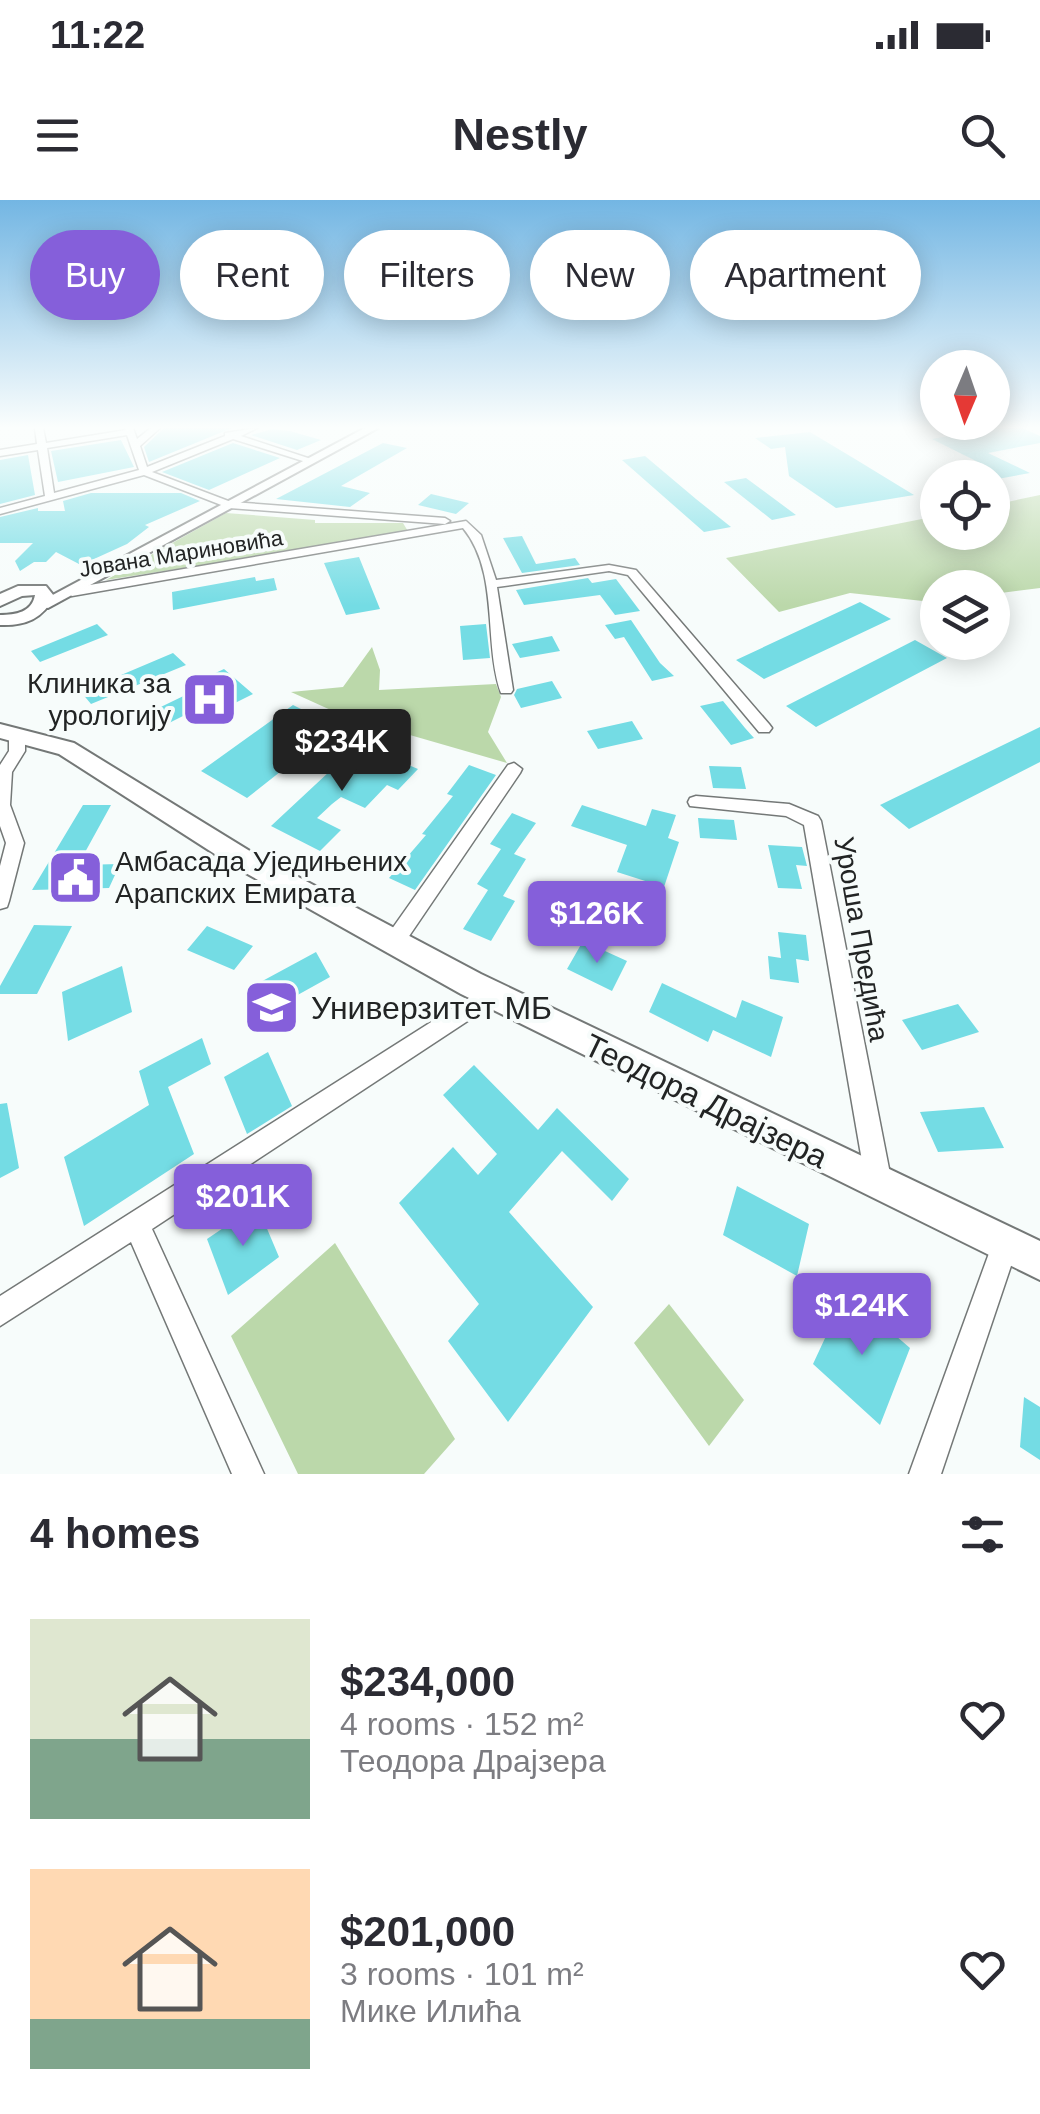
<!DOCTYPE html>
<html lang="en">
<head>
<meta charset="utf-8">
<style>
	:root { --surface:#fff; --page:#f7f7f7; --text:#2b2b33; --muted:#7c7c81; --accent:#855fda }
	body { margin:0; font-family:Helvetica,sans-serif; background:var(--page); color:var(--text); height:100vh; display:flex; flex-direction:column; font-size:38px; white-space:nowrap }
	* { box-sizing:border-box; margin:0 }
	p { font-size:32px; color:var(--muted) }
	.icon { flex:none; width:55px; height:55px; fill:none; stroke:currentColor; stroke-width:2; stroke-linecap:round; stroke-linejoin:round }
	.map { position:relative; height:1274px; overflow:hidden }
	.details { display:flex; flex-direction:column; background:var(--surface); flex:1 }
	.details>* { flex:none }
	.top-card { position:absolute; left:30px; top:30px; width:980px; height:90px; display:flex; gap:20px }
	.needle { width:65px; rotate:182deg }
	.controls { position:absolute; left:920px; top:150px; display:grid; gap:20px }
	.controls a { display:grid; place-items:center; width:90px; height:90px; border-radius:50%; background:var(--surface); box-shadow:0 5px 25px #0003; font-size:50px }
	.price { position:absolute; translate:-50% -85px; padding:0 22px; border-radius:10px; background:var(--accent); color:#fff; font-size:32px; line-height:65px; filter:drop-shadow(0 2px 5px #0008) }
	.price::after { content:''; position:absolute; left:50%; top:60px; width:30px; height:22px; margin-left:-15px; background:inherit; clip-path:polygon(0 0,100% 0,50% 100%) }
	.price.active { background:#222; color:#fff }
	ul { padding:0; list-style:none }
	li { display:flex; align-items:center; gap:30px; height:250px; padding:0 30px }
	li span { display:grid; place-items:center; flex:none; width:280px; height:200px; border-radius:0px; color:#555 }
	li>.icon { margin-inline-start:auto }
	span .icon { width:120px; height:120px; fill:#fffc; stroke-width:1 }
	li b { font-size:42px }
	h2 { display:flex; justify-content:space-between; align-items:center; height:120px; padding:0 30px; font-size:42px }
	.tag { padding:0 35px; border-radius:45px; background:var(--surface); box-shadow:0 5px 25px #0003; font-size:35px; line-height:90px }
	.tag.active { background:var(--accent); color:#fff }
	.status { display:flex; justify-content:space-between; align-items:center; height:70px; padding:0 50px; background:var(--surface); direction:ltr }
	.status svg { height:28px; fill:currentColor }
	header { display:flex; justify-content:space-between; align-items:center; height:130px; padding:0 30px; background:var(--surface); font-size:45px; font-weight:800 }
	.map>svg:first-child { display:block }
	.green { fill:#bbd8aa }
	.building { fill:#74dce4 }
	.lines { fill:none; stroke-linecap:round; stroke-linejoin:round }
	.minor-casing { stroke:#747877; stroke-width:3 }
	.tertiary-casing { stroke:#747877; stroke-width:4 }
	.secondary-casing { stroke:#747877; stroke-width:4 }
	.minor { fill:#fff; fill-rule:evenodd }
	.tertiary { fill:#fff; fill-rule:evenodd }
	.secondary { fill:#fff; fill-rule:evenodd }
	.labels { text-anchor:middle; stroke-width:8; stroke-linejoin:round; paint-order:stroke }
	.far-street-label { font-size:22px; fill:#222424; stroke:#f7fcfb }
	.poi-label { font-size:28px; fill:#222424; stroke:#f7fcfb; text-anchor:end }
	.street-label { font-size:28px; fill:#222424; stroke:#f7fcfb }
	.near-poi-label { font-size:32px; fill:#222424; stroke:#f7fcfb; text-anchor:start }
	.near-street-label { font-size:32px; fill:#222424; stroke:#f7fcfb }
</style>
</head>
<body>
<div class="status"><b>11:22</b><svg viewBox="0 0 49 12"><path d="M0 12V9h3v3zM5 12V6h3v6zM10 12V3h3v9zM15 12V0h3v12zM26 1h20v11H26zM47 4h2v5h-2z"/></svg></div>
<header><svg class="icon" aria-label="menu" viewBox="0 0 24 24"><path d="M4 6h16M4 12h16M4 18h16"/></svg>Nestly<svg class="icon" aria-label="search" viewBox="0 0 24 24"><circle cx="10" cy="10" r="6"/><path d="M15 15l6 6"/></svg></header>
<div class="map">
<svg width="1040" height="1274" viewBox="0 0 1040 1274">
	<rect width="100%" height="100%" fill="#f7fcfb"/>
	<path class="green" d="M1040,295V388L993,394L992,388H938L937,402H932L850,393L779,412L726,358L937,316L938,332H992L993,305Z
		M226,313L315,320V323H403L409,333L106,380Z
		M372,447L380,470L379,490L496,484L501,497L488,532L507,563L344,516L291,492L343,487Z
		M335,1043L455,1239L424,1274H298L231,1136Z
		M669,1104L744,1200L709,1246L634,1143Z"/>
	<path class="building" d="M164,228H232L149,262L144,247Z
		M994,228H1022L1040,236V243L988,253L1030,273L992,280L964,278V271L986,266L932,239Z
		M272,229L290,231L321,240L297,250L251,235Z
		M810,232L855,259L914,295L836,308L789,276L785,247L771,249L755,238Z
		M121,240L134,267L58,282L51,251Z
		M233,243L280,258L209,290L162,272Z
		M383,243L407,248L341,286L370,293L350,307L276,299Z
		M28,255L35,295L0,304V260Z
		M645,256L696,299L731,327L704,332L622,260Z
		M746,278L796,315L772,320L724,282Z
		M91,293H181L200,301L145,325L149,327L127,344L94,359L79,364L56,352L46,362H34L20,371L15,361L33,343H0V317L38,308V311H65L63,301Z
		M431,294L469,303L456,314L418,305Z
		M522,336L536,364L575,358L580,365L522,373L503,338Z
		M359,357L380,409L346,415L324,363Z
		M255,377L256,381L274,378L277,390L173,410L172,392Z
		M588,378L592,383L616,379L640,411L615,415L600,395L524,405L516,390Z
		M860,402L891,419L764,479L736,460Z
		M631,420L660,463L674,476L652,481L624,437L615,439L605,425Z
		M97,424L108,435L40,462L31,451Z
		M486,424L490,458L463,460L460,426Z
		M552,436L560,451L520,458L512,444Z
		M915,440L947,458L816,527L786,506Z
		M173,453L186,465L91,504L81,492Z
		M224,469L253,494L223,509L217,503L206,509L203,506L151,532L138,518L200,488L194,483Z
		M552,481L562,498L521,508L514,495L517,489Z
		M723,501L745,528L754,538L731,545L700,506Z
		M293,505L337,527L247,598L201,571Z
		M632,521L643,539L598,549L587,531Z
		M1040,527V562L909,629L880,605Z
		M359,544L418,569L398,590L387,585L365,608L341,597L332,604L317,618L341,630L320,651L271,626Z
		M469,565L496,575L415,690L389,678L426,635L422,634L453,596L447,594Z
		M709,566L741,567L746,589L713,588Z
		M83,605H111L78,665L120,664L109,688L32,690Z
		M582,605L646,626L652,609L676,615L668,638L679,642L664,687L617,672L627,645L571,626Z
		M512,613L536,623L514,654L526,659L503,696L515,701L491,741L463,729L488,690L477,684L501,649L490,644Z
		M698,618L734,620L737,640L700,638Z
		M768,645L802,647L807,666L796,665L802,689L778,688Z
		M34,725L72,726L37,794H0V786Z
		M207,726L253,746L234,770L187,750Z
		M778,732L806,735L809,761L796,759L799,783L770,779L768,756L781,758Z
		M583,741L627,761L612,791L567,769Z
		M316,752L330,777L267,812L255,785Z
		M122,766L132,812L68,841L62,792Z
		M662,783L736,818L742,800L783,817L771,857L713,830L708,842L649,812Z
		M958,804L979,832L922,850L902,820Z
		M202,838L211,864L168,887L194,954L84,1026L64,957L149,905L139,871Z
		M268,852L292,906L247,934L224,877Z
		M474,865L538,930L557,908L629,979L612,1001L562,951L509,1012L593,1107L508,1222L448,1141L479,1104L399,1003L453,947L478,975L497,954L443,895Z
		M7,903L19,968L0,978V904Z
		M984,907L1004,948L938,952L920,912Z
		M737,986L809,1024L797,1076L723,1035Z
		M257,1005L279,1057L228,1095L207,1039Z
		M846,1093L910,1148L880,1225L813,1164Z
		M1024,1197L1040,1207V1260L1020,1247Z"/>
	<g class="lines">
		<defs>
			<path id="minor" d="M35,228H43L46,243L126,230L125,228H133L137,239L151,228H160L140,246L147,267L225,236V233L257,228L241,236L314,260L306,262L233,239L152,272L231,302L445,318L450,321L445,324L229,308L144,275L0,314V308L45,296L38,250L0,256V250L37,244ZM127,235L139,270L54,293L47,248Z
				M466,321L481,335L496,380L609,365L636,370L769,524L772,528L769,532H759L628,375L609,371L497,387L513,490L511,493H501C483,442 500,373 463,328L72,396L66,392L72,388Z
				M17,530L25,535V551L12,572L10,605L24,643L9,701L7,707L0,709V666L6,643L0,626V565L9,551V535Z
				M514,563L522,569L520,573L401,748L394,751L387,748L384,742L387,736L508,565Z
				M696,596L789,604L818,616L821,621L892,984L888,993L879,997L870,993L866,984L804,625L786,616L690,606L688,602L690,598Z
				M491,784L498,787L501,794L498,801L152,1029L264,1274H232L131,1042L0,1126V1096Z
				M1005,1032L1014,1036L1018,1045L941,1274H909L992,1045L996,1036Z"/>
			<path id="tertiary" d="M365,228H378L48,408L34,405Z"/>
			<path id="secondary" d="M18,386H46L54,396C43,419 25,426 0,425V415C16,415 32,412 35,395L22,396L0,406V394Z
				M0,524L74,543L253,653L481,774L1040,1041V1080L461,794L235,667L59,554L0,538Z"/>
		</defs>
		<use href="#minor" class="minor-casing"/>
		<use href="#tertiary" class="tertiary-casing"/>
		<use href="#secondary" class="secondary-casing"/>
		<use href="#minor" class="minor"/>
		<use href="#tertiary" class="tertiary"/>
		<use href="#secondary" class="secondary"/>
	</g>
	<linearGradient id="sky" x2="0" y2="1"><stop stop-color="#73b6e3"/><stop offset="0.56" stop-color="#fbfefd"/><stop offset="1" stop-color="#fbfefd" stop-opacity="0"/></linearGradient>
	<rect width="1040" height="406" fill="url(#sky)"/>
	<defs>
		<symbol id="hospital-square" viewBox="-11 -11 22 22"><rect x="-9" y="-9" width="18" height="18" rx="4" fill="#855fda" stroke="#f7fcfb"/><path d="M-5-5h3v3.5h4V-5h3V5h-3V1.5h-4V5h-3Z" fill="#fff"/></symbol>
		<symbol id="civic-square" viewBox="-11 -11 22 22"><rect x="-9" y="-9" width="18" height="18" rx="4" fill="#855fda" stroke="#f7fcfb"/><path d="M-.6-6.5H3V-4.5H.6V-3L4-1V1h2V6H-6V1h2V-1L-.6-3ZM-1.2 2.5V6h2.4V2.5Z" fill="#fff"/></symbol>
		<symbol id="university-square" viewBox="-11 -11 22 22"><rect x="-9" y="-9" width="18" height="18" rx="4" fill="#855fda" stroke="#f7fcfb"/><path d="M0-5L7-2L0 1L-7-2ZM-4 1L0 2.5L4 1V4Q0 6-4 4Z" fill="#fff"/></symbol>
	</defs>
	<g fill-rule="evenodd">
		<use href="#hospital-square" x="178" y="468" width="63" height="63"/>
		<use href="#civic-square" x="44" y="646" width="63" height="63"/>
		<use href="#university-square" x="240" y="776" width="63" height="63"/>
	</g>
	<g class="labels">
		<g class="far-street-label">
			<text transform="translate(181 353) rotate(-9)" y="8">Јована Мариновића</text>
		</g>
		<g class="poi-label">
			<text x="171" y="493">Клиника за<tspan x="171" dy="32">урологију</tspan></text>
			<text x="115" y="671" text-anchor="start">Амбасада Уједињених<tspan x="115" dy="32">Арапских Емирата</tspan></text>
		</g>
		<g class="street-label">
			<text transform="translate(862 739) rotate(80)" y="10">Уроша Предића</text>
		</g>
		<g class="near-poi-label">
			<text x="311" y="819">Универзитет МБ</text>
		</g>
		<g class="near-street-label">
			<text transform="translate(706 901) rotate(26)" y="11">Теодора Драјзера</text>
		</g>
	</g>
</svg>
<div class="controls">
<a><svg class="needle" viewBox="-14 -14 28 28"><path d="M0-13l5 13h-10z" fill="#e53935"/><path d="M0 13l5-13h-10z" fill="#7c7c81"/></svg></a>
<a><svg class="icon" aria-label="locate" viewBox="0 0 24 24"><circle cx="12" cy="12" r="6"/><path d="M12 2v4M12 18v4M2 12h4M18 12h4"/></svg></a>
<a><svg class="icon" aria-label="layers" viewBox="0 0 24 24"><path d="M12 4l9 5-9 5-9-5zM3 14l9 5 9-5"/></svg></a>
</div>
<b class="price active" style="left:342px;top:594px">$234K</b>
<b class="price" style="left:597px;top:766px">$126K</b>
<b class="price" style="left:243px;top:1049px">$201K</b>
<b class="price" style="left:862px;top:1158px">$124K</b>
<div class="top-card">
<a class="tag active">Buy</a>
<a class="tag">Rent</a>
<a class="tag">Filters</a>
<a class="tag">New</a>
<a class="tag">Apartment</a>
</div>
</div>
<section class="details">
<h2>4 homes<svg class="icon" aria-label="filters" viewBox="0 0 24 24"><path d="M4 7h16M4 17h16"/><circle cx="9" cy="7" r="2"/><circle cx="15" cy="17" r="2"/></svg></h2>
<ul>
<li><span style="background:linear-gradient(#dfe7d0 60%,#7fa58c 0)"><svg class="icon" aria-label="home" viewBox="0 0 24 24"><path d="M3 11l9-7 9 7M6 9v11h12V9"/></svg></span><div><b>$234,000</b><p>4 rooms · 152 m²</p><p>Теодора Драјзера</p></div><svg class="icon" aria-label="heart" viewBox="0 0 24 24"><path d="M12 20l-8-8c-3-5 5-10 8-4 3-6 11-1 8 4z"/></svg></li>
<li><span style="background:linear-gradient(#ffd9b3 75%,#7fa58c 0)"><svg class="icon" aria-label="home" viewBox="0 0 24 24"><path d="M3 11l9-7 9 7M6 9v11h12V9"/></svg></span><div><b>$201,000</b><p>3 rooms · 101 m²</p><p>Мике Илића</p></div><svg class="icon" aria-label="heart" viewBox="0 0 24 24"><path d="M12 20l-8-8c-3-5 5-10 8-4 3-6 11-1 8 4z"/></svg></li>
</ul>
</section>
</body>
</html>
